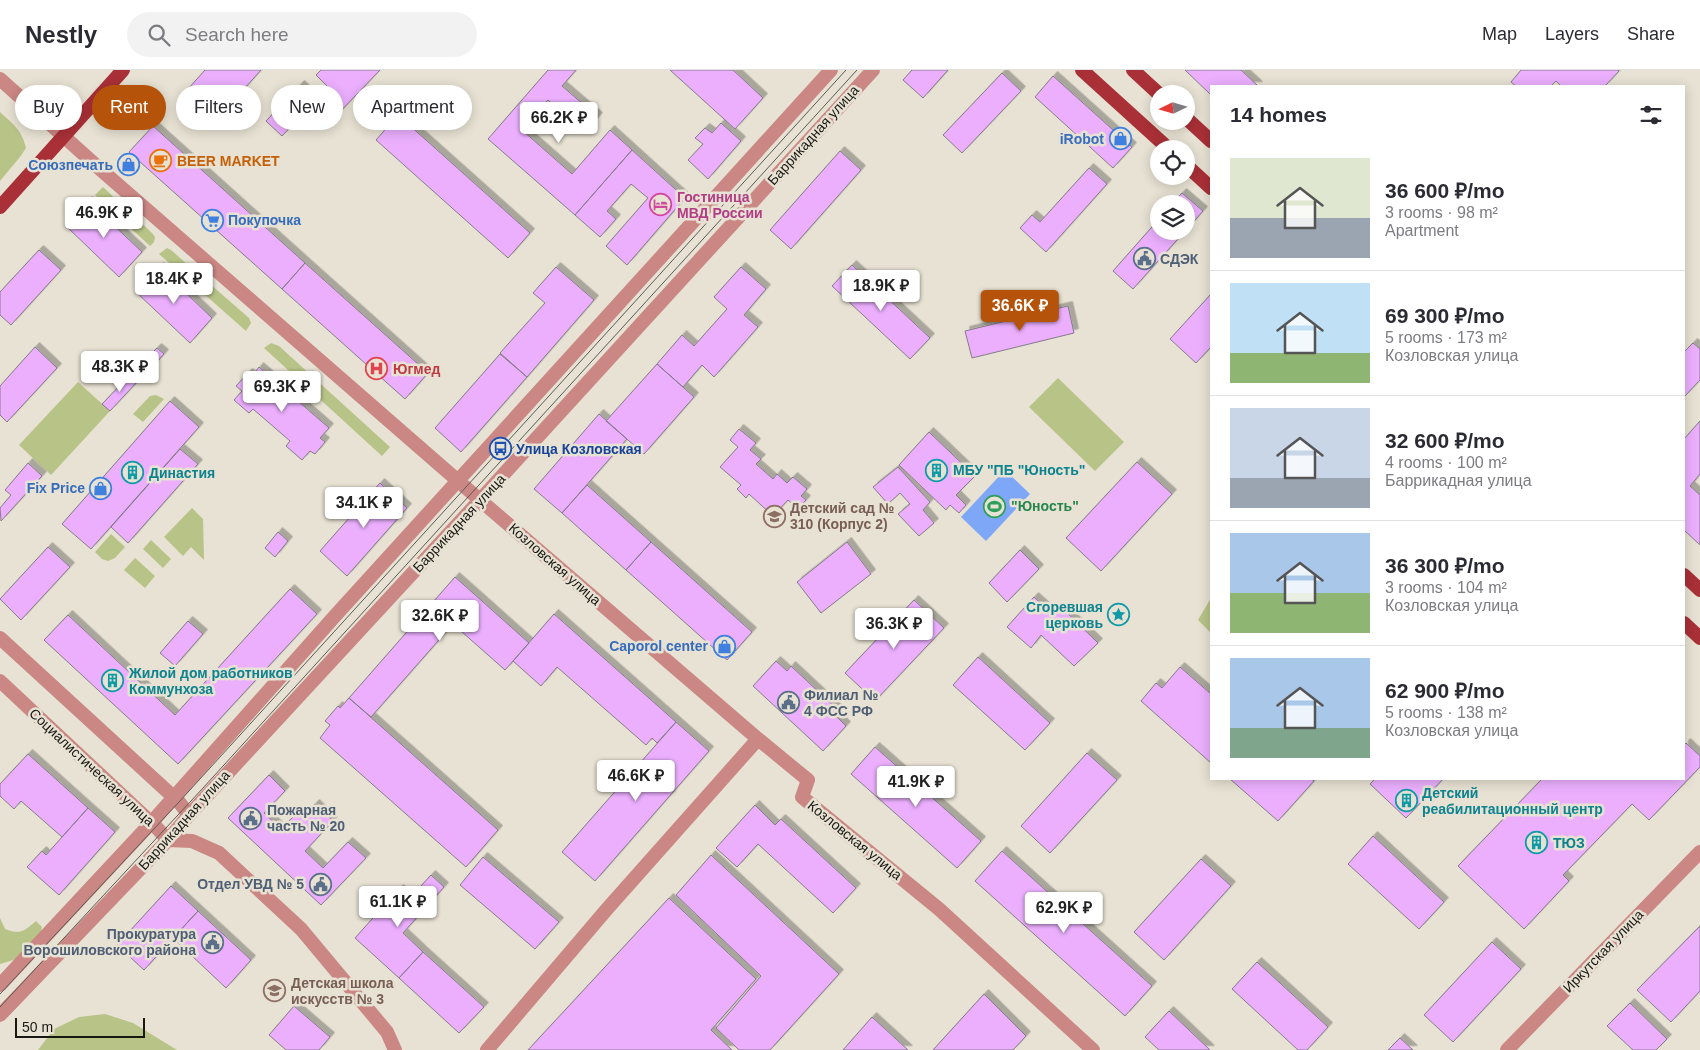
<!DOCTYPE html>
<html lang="en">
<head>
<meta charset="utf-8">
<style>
	:root { --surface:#fff; --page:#f2f2f3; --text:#2b2b33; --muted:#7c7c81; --line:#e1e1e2; --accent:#b45309 }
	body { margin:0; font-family:Arial,sans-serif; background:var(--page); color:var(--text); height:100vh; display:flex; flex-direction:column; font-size:19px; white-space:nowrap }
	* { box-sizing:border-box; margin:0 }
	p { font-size:16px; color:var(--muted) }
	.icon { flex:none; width:28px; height:28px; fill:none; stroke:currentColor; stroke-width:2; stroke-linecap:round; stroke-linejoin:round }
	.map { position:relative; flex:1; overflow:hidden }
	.sheet { position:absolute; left:1210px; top:15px; width:475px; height:695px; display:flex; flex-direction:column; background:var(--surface); border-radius:0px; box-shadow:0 2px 12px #0003 }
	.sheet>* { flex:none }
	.top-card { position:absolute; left:15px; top:15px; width:475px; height:45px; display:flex; gap:10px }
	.needle { width:32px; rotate:265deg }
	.buttons { position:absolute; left:1150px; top:15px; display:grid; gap:10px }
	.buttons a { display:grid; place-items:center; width:45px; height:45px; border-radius:50%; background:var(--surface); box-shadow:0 2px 12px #0003; font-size:25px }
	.scale { position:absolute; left:15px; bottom:12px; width:130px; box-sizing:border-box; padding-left:5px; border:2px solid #181712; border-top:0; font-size:14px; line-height:18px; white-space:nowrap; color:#181712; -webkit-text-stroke:4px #e7e2d3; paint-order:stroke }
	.price { position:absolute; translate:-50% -42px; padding:0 11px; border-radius:5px; background:#fff; color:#222; font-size:16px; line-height:32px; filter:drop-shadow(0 1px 2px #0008) }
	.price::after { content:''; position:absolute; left:50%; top:30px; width:15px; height:11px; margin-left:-8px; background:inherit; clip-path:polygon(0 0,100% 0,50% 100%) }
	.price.current { background:var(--accent); color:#fff }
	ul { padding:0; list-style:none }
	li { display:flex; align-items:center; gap:15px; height:125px; padding:0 20px }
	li+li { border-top:1px solid var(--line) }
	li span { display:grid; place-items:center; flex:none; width:140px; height:100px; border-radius:0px; color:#555 }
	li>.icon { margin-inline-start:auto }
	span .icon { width:60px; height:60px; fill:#fffc; stroke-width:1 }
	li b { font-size:21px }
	h2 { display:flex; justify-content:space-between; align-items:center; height:60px; padding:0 20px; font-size:21px }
	.pill { padding:0 18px; border-radius:22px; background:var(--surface); box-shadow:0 2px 12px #0003; font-size:18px; line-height:45px }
	.pill.current { background:var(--accent); color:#fff }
	header { display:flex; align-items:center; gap:30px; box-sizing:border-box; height:70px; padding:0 25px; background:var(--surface); border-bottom:1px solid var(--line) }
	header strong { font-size:24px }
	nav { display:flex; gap:28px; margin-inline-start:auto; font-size:18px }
	.search { width:350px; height:45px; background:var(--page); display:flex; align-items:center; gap:12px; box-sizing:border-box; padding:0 18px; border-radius:28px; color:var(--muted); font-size:19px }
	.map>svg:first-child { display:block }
	.green { fill:#b8c387 }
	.water { fill:#7fa7f7 }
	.building { fill:#ebaffe; stroke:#857c88; filter:url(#shadow) }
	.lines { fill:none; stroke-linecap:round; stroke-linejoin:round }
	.minor { stroke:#ca8784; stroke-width:14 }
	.tertiary { stroke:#ca8784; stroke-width:14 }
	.primary { stroke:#a93037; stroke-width:14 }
	.tram { stroke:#5c5a52; stroke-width:1 }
	.labels { text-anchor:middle; stroke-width:5; stroke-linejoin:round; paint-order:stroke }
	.street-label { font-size:14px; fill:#181712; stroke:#e7e2d3 }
	.shop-label { font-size:14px; font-weight:bold; fill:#366cbe; stroke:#e7e2d3; text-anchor:end }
	.food-label { font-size:14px; font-weight:bold; fill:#c56008; stroke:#e7e2d3; text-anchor:start }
	.hotel-label { font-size:14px; font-weight:bold; fill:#b23c85; stroke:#e7e2d3; text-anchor:start }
	.service-label { font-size:14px; font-weight:bold; fill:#4e5e75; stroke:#e7e2d3; text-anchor:start }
	.health-label { font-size:14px; font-weight:bold; fill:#be3a42; stroke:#e7e2d3; text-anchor:start }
	.transit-label { font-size:14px; font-weight:bold; fill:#164399; stroke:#e7e2d3; text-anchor:start }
	.culture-label { font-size:14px; font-weight:bold; fill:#0d838f; stroke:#e7e2d3; text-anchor:start }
	.leisure-label { font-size:14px; font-weight:bold; fill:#27864d; stroke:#e7e2d3; text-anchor:start }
	.education-label { font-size:14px; font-weight:bold; fill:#785e54; stroke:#e7e2d3; text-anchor:start }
</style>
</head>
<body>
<header>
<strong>Nestly</strong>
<div class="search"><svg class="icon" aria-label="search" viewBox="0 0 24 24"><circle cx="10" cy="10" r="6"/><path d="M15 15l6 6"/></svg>Search here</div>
<nav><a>Map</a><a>Layers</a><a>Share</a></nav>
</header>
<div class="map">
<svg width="1700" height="980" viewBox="0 0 1700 980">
	<defs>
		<filter id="shadow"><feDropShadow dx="4.5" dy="-4.5" stdDeviation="0" flood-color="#0004"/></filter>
	</defs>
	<rect width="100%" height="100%" fill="#e7e2d3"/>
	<path class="green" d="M0,42C13,54 22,60 26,78L20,87L0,111Z
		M103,117L152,163L155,167L154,172L150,176L95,125Z
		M167,178L171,180L249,248L251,253L246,261L159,184Z
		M271,273L279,276L390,377L382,386L264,278Z
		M1058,308L1124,372L1095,401L1029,337Z
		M78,312L110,341L51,405L19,375Z
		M156,325L164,329L143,352L133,344L150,326Z
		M192,438L203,449L204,490L191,477L183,486L164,467Z
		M111,464L125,477L115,488L108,491L102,489L95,482Z
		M151,470L171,489L163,498L143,479Z
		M135,488L155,506L145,518L124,500Z
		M1211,528V563L1198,550Z
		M0,848L5,859C21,865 24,861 36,851L42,857L40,867L17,889L0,894Z
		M105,944L133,953L177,980H38L54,959L79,947Z"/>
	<path class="water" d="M1005,400L1030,424L986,471L961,447Z"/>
	<path class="building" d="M205,0H261L219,47L188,19Z
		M321,0H380L335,47L316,29L328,17L316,5Z
		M548,0H576L562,16L598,47L585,62L548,30L522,60L572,104L610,60L632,80L575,145L488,69Z
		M670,0H733L763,28L735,59Z
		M912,0H948L923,28L903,10Z
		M1185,0H1241L1258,16H1211V25Z
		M1521,0H1617L1619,1L1605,16H1561L1556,11L1551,16H1516L1511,12Z
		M1002,3L1021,21L962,83L943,65Z
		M1053,6L1132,77L1113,98L1035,27Z
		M300,15L316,30L282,66L266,51Z
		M398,45L530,163L508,188L376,70Z
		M721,53L741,71L708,109L688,90L703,74L695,68L705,58L712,63Z
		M153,56L305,193L282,219L129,82Z
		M632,80L685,128L627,195L606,176L648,128L631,114L607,141L616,149L600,167L575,145Z
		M840,81L861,100L791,179L770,160Z
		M128,91L134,96L130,100L124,95Z
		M1089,98L1107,114L1046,182L1020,158L1032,145L1040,152Z
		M1182,123L1203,141L1186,160V134H1172Z
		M88,131L142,182L119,207L65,155Z
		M1159,149V161H1185L1133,219L1113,201Z
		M39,180L61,200L11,255L0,245V222Z
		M305,193L428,303L405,329L282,219Z
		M852,195L930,268L910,289L832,216Z
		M159,197L212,248L190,273L136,222Z
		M556,197L594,230L527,307L500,283L545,233L533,223Z
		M741,197L766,219L744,245L758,257L714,307L702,295L683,317L657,294L682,265L694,276L727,239L714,227Z
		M1211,224V279L1210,278L1196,293L1170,269Z
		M1068,236L1074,263L972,288L965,261Z
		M1693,273L1700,279V310L1684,327V282Z
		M35,277L57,298L7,352L0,345V316Z
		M157,278L164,284L157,292L150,285Z
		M500,284L527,307L461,382L435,358Z
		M657,294L694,327L644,384L606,351Z
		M259,297L329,358L320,368L325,372L315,384L310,381L302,390L286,376L290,371L253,339L249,343L234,330L242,321L236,316L248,303L252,306Z
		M131,304L138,311L110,341L102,334Z
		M170,331L199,357L91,479L62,454Z
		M599,344L627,369L562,443L534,419Z
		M1700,351V404L1690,416L1700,425V475L1684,460V369Z
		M739,359L756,373L750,380L761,389L756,394L773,409L777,404L787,413L793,407L807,419L801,426L806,430L798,439L788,430L773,446L749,424L746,428L737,419L741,415L720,397L738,377L730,370Z
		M929,362L975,406L956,425L966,435L959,443L950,435L946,440L899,395Z
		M180,379L198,394L128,473L111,457Z
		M1137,392L1172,424L1101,501L1066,468Z
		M28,393L42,406L1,451L0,438L11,425L5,420Z
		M898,397L930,432L923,440L934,453L919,466L898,444L910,434L900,423L888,434L873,417Z
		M380,413L407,438L347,506L320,481Z
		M587,415L651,472L626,500L562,443Z
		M278,462L288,471L275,487L265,478Z
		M651,472L752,562L727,590L626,500Z
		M847,472L871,504L821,543L797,512Z
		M48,477L70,497L21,550L0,529Z
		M1020,480L1039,499L1007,532L989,513Z
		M455,507L529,573L505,600L453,554L371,647L349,628Z
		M290,519L317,544L178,694L44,570L68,545L175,645Z
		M1034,527L1054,545L1061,537L1098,573L1074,596L1041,565L1031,578L1007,557Z
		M914,530L944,558L875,631L845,603Z
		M554,544L676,652L657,673L652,668L646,675L557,597L541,616L513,591Z
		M188,551L203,564L175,596L160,583Z
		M978,587L1050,653L1025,680L953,615Z
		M776,591L787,601L791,596L838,640L834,644L846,656L823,681L753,616Z
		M1180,597L1211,624V693L1141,631L1156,613L1162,618Z
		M349,628L498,760L466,797L320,668L330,655L325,651L338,636L340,638Z
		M676,652L709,681L595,811L562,782Z
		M1686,673L1700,686V697L1649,750L1632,734L1563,805L1569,811L1524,859L1458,796L1542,709H1684V675Z
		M875,677L981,771L957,798L851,704Z
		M1087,683L1117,710L1050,783L1021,756Z
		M28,684L88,738L62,767L21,731L14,739L0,726V714Z
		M269,705L285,721L264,743L281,759L300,740L305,745L315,734L333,751L305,781L323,798L348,772L366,788L321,835L228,748Z
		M1230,709H1311L1314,711L1278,751Z
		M1375,709H1443L1406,748L1370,714Z
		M755,735L775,755L781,749L856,818L833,843L758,774L737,797L716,778Z
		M88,738L115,762L59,825L27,797L42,781L46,785Z
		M1373,766L1444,832L1419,859L1348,794Z
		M1002,781L1152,916L1125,946L975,811Z
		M711,785L839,904L770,980H739L716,958L761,906L676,825Z
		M483,787L559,852L535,879L460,815Z
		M1201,789L1231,816L1164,890L1134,862Z
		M431,805L444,817L403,863L423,882L399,908L355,868L399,819L409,829Z
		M171,816L198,841L144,900L117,875Z
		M669,828L756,909L711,960L732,980H528Z
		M198,841L251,890L226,918L173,868Z
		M1700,856V921L1671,952L1637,920Z
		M1492,872L1521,899L1453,972L1424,945Z
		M423,882L484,937L459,963L399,908Z
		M1257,892L1328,957L1307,980H1298L1232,919Z
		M984,924L1026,966L1013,980H933Z
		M1630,933L1667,969L1656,980H1633L1607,956Z
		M294,936L330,967L319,980H286L269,965Z
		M1169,941L1210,980H1159L1145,967Z
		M872,947L908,980H843Z
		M1400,968L1413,980H1388Z"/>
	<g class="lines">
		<path class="minor" d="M0,915L151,753
			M0,945L168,770L192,771L219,783L301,859L387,962L395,980
			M1507,980L1700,782"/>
		<path class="tertiary" d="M0,9L100,99L480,430L758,669L808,710L802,727L939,839L1093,980
			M0,568L179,732L189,745
			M0,611L156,757L168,770L189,745L480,430L873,0
			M151,753L334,547L831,0
			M487,980L607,839L758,669"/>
		<path class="primary" d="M1082,0L1169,79
			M1133,0L1159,24
			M1186,48L1211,71
			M1186,95L1211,118
			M0,137L123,0
			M1684,505L1700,520
			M1684,553L1700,568"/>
		<path class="tram" d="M0,924L179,732L846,0
			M0,937L203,718L857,0"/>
	</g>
	<defs>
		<symbol id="shop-ring" viewBox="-11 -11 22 22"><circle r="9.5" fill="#e7e2d3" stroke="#3f7fe0" stroke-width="1.5"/><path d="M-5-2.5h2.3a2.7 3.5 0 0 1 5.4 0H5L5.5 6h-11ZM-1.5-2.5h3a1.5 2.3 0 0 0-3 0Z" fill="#3f7fe0"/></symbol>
		<symbol id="cafe-ring" viewBox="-11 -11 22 22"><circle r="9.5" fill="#e7e2d3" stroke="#e8710a" stroke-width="1.5"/><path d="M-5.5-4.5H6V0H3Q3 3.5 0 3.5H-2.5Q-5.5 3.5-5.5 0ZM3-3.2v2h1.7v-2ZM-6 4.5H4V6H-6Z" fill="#e8710a"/></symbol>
		<symbol id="hotel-ring" viewBox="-11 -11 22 22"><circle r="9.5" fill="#e7e2d3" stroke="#d1479c" stroke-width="1.5"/><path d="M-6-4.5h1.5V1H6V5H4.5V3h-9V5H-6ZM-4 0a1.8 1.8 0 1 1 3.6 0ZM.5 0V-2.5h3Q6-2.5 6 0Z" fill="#d1479c"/></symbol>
		<symbol id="supermarket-ring" viewBox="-11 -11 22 22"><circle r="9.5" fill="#e7e2d3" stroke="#3f7fe0" stroke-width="1.5"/><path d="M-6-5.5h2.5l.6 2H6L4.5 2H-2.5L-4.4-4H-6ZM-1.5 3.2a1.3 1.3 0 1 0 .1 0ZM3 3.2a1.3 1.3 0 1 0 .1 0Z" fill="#3f7fe0"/></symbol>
		<symbol id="civic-ring" viewBox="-11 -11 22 22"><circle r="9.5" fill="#e7e2d3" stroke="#5c6f8a" stroke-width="1.5"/><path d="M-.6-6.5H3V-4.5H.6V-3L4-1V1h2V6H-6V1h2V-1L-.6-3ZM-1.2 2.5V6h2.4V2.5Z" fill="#5c6f8a"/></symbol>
		<symbol id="hospital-ring" viewBox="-11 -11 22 22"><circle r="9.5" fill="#e7e2d3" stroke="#e0444e" stroke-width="1.5"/><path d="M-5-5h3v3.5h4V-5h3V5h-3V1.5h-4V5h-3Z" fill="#e0444e"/></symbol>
		<symbol id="bus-ring" viewBox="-11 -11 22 22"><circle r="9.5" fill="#e7e2d3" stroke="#1a4fb4" stroke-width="1.5"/><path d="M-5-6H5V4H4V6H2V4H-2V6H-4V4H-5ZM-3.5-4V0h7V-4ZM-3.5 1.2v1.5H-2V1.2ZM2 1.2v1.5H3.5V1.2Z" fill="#1a4fb4"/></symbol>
		<symbol id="building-ring" viewBox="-11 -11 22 22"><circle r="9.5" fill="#e7e2d3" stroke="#0f9aa8" stroke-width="1.5"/><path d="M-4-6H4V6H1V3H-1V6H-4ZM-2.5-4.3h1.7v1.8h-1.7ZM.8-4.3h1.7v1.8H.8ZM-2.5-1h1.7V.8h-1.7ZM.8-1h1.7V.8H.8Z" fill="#0f9aa8"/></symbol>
		<symbol id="stadium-ring" viewBox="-11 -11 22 22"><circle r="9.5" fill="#e7e2d3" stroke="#2e9e5b" stroke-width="1.5"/><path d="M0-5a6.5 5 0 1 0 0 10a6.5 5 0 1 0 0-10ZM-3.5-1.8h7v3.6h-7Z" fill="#2e9e5b"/></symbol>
		<symbol id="school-ring" viewBox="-11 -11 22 22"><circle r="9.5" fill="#e7e2d3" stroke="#8d6e63" stroke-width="1.5"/><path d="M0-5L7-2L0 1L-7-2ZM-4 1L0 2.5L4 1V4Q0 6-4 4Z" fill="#8d6e63"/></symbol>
		<symbol id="sight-ring" viewBox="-11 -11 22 22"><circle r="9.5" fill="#e7e2d3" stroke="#0f9aa8" stroke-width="1.5"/><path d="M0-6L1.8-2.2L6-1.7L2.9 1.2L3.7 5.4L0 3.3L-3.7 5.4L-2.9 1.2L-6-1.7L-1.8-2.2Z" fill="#0f9aa8"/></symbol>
	</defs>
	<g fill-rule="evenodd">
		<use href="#shop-ring" x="1108" y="56" width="25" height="25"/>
		<use href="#cafe-ring" x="148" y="78" width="25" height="25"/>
		<use href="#shop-ring" x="116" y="82" width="25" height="25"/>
		<use href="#hotel-ring" x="648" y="122" width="25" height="25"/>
		<use href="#supermarket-ring" x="200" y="138" width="25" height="25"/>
		<use href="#civic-ring" x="1132" y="176" width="25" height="25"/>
		<use href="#hospital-ring" x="364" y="286" width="25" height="25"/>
		<use href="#bus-ring" x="488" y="366" width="25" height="25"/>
		<use href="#building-ring" x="924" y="388" width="25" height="25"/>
		<use href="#building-ring" x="120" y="390" width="25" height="25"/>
		<use href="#shop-ring" x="88" y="406" width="25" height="25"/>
		<use href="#stadium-ring" x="982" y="424" width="25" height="25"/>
		<use href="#school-ring" x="762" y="434" width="25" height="25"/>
		<use href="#sight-ring" x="1106" y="532" width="25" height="25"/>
		<use href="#shop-ring" x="712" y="564" width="25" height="25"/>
		<use href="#building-ring" x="100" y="598" width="25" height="25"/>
		<use href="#civic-ring" x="776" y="620" width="25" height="25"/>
		<use href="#building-ring" x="1394" y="718" width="25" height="25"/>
		<use href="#civic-ring" x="238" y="736" width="25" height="25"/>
		<use href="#building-ring" x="1524" y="760" width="25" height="25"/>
		<use href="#civic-ring" x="308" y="802" width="25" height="25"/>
		<use href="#civic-ring" x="200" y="860" width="25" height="25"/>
		<use href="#school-ring" x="262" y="908" width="25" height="25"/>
	</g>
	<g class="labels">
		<g class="street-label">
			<text transform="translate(813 65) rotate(-48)" y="5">Баррикадная улица</text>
			<text transform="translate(459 453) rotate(-47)" y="5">Баррикадная улица</text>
			<text transform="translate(555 494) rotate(41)" y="5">Козловская улица</text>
			<text transform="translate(92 697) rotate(43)" y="5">Социалистическая улица</text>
			<text transform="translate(184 750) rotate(-48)" y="5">Баррикадная улица</text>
			<text transform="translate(855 770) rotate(39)" y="5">Козловская улица</text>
			<text transform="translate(1603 881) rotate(-46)" y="5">Иркутская улица</text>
		</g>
		<g class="shop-label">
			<text x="1104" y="74">iRobot</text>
			<text x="113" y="100">Союзпечать</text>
			<text x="228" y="155" text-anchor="start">Покупочка</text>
			<text x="85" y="423">Fix Price</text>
			<text x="708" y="581">Caporol center</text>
		</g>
		<g class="food-label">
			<text x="177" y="96">BEER MARKET</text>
		</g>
		<g class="hotel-label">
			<text x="677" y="132">Гостиница<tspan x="677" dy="16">МВД России</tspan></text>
		</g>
		<g class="service-label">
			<text x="1160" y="194">СДЭК</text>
			<text x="804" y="630">Филиал №<tspan x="804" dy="16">4 ФСС РФ</tspan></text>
			<text x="267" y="745">Пожарная<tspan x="267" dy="16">часть № 20</tspan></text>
			<text x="304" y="819" text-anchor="end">Отдел УВД № 5</text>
			<text x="196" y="869" text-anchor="end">Прокуратура<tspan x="196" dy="16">Ворошиловского района</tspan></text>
		</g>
		<g class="health-label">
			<text x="393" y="304">Югмед</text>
		</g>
		<g class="transit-label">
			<text x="516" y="384">Улица Козловская</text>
		</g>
		<g class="culture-label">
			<text x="953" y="405">МБУ "ПБ "Юность"</text>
			<text x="149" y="408">Династия</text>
			<text x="1103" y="542" text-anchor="end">Сгоревшая<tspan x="1103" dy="16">церковь</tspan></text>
			<text x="129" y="608">Жилой дом работников<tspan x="129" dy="16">Коммунхоза</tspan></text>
			<text x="1422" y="728">Детский<tspan x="1422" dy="16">реабилитационный центр</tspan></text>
			<text x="1553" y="778">ТЮЗ</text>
		</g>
		<g class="leisure-label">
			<text x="1011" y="441">"Юность"</text>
		</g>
		<g class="education-label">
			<text x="790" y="443">Детский сад №<tspan x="790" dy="16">310 (Корпус 2)</tspan></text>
			<text x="291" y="918">Детская школа<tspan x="291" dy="16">искусств № 3</tspan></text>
		</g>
	</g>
</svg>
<div class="buttons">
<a><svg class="needle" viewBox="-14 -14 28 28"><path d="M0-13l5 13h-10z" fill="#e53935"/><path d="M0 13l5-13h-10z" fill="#7c7c81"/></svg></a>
<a><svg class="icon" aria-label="locate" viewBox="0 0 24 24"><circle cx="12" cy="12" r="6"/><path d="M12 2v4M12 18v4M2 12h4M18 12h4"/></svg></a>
<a><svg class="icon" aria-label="layers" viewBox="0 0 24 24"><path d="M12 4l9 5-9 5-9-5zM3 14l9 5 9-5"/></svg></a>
</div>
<div class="scale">50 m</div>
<b class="price" style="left:559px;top:74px">66.2K ₽</b>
<b class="price" style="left:104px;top:169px">46.9K ₽</b>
<b class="price" style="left:174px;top:235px">18.4K ₽</b>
<b class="price" style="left:881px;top:242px">18.9K ₽</b>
<b class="price current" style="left:1020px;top:262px">36.6K ₽</b>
<b class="price" style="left:120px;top:323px">48.3K ₽</b>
<b class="price" style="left:282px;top:343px">69.3K ₽</b>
<b class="price" style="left:364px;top:459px">34.1K ₽</b>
<b class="price" style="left:440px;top:572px">32.6K ₽</b>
<b class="price" style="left:894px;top:580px">36.3K ₽</b>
<b class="price" style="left:636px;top:732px">46.6K ₽</b>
<b class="price" style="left:916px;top:738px">41.9K ₽</b>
<b class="price" style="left:398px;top:858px">61.1K ₽</b>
<b class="price" style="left:1064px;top:864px">62.9K ₽</b>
<div class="top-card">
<a class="pill">Buy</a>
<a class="pill current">Rent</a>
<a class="pill">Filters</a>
<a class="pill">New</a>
<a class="pill">Apartment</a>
</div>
<section class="sheet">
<h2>14 homes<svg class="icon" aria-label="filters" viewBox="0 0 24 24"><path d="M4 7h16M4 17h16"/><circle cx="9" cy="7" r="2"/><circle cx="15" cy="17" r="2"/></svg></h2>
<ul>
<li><span style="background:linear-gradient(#dfe7d0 60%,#9aa5b1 0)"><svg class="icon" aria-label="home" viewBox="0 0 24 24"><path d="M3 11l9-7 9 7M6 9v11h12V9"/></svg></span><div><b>36 600 ₽/mo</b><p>3 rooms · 98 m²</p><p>Apartment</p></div></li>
<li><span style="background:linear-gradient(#bfe0f5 70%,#8fb573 0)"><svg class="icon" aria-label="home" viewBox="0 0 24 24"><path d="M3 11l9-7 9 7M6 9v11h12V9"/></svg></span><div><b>69 300 ₽/mo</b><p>5 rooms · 173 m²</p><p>Козловская улица</p></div></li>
<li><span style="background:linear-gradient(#c9d6e8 70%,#9aa5b1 0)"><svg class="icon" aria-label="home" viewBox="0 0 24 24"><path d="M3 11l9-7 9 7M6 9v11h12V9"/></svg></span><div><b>32 600 ₽/mo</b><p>4 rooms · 100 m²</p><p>Баррикадная улица</p></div></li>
<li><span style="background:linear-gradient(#a9c7e8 60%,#8fb573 0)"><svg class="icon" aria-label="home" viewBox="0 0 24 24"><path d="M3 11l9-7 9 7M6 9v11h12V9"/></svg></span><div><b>36 300 ₽/mo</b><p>3 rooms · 104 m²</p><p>Козловская улица</p></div></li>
<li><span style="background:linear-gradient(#a9c7e8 70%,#7fa58c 0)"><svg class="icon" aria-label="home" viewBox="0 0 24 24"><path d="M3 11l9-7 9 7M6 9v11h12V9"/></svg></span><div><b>62 900 ₽/mo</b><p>5 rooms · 138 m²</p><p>Козловская улица</p></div></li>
</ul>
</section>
</div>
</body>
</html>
